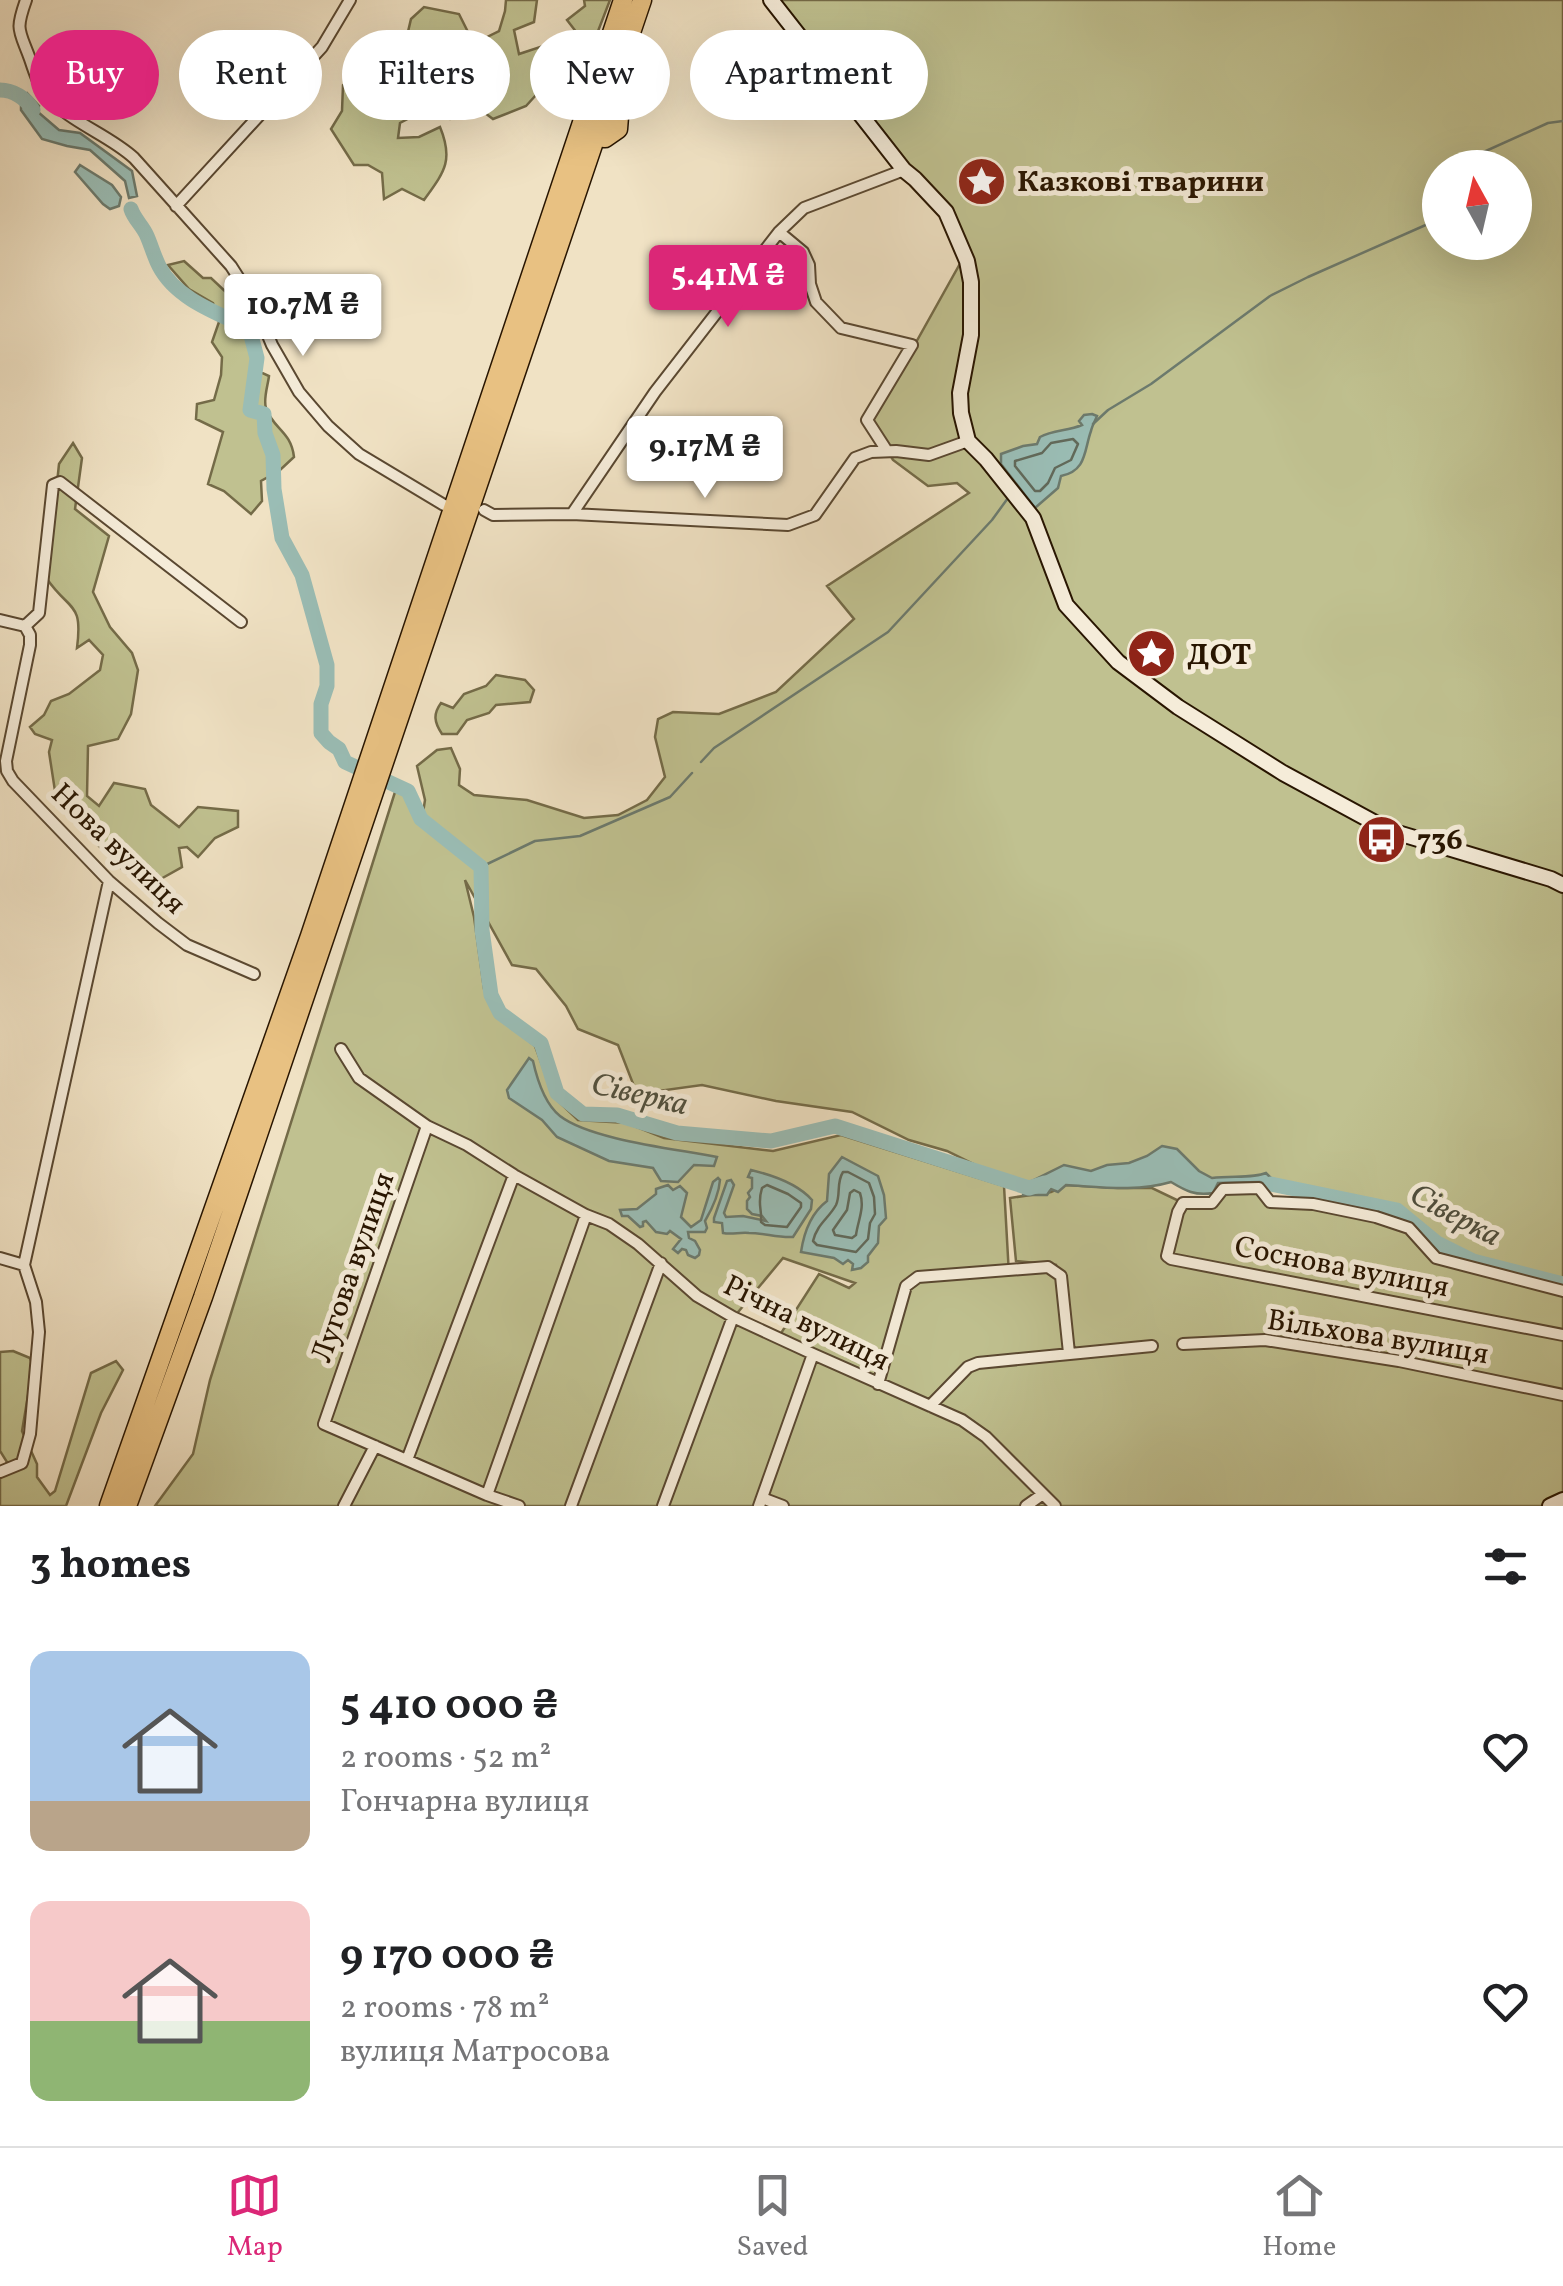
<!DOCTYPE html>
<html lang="en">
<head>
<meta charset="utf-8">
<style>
	:root { --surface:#fff; --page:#f2f2f2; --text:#202124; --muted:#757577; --line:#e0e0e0; --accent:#db2777 }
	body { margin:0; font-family:Vollkorn,serif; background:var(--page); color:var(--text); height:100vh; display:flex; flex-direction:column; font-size:38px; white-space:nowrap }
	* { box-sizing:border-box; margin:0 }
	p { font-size:32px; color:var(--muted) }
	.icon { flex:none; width:55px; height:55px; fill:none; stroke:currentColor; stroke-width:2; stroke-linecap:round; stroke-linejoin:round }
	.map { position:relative; height:1506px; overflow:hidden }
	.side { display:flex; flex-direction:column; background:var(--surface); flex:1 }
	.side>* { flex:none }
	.top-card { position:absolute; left:30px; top:30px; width:1000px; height:90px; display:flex; gap:20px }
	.needle { width:65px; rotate:352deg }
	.controls { position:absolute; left:1422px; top:150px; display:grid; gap:20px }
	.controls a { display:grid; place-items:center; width:110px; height:110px; border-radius:50%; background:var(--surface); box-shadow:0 10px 40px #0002; font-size:50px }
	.price { position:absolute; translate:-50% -85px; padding:0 22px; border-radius:10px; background:#fff; color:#222; font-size:32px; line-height:65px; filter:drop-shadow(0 2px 5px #0008) }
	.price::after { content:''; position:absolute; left:50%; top:60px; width:30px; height:22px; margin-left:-15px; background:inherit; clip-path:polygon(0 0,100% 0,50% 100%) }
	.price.on { background:var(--accent); color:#fff }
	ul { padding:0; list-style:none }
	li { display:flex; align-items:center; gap:30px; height:250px; padding:0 30px }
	li span { display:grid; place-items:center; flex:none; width:280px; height:200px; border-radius:20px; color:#555 }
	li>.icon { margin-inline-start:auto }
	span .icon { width:120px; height:120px; fill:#fffc; stroke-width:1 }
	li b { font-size:42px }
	h2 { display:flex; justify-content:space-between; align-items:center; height:120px; padding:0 30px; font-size:42px }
	.tag { padding:0 35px; border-radius:45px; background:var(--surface); box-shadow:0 10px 40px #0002; font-size:35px; line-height:90px }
	.tag.on { background:var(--accent); color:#fff }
	.menu { display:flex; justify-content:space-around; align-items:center; height:140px; border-top:2px solid var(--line); background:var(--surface); font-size:28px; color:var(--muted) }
	.menu a { display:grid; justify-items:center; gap:5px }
	.menu .on { color:var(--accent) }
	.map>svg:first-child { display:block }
	.green { fill:#c0c190; stroke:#746b48; stroke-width:2.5; fill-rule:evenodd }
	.water { fill:#9abdb5; stroke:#6c7a6d; stroke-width:2.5 }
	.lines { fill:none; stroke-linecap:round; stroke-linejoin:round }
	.shore { stroke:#61695a; stroke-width:2.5 }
	.stream { stroke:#6c7a6d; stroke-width:2.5 }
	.river { stroke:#9abdb5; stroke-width:15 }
	.street-casing { stroke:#5a4831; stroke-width:14 }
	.secondary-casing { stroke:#281500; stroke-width:18 }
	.highway-casing { stroke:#281500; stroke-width:21 }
	.street { stroke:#f5ecd9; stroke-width:10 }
	.secondary { stroke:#f5ecd9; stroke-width:14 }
	.highway { stroke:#e8c182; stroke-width:18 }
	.labels { text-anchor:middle; stroke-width:10; stroke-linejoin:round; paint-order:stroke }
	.poi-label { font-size:30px; font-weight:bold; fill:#281500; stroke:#f5ecd9; text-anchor:start }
	.street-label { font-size:30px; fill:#281500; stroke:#f5ecd9 }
	.water-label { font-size:32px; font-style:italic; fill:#50503f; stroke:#f5ecd9 }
</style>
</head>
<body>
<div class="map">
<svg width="1563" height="1506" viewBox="0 0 1563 1506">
	<rect width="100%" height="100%" fill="#f0e2c4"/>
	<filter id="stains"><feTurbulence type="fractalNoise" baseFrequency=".002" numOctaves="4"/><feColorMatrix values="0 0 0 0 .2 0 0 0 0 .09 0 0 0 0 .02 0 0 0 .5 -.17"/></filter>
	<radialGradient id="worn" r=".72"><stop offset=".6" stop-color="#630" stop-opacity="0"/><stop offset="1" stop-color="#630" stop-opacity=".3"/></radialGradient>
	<path class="green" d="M506,0H537L534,22L514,30L519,54L543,46L556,52L555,74L526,106L493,119L481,110L476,100L450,119L419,113L400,123L398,138L419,137L440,127C454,161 444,172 424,200L402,189L384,199L382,173L368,165H354L331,129L342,111L343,85L373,61L401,57L423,67L453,72L456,58L435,35L407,36L411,19L424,7L459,14L470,36L485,38L499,31L505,11Z
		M584,0H610L595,39L577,33L567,20L585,6Z
		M777,0H1563V1284L1473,1261L1437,1243L1397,1210L1283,1188L1259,1180L1226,1181L1150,1168L1030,1192L947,1151L909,1140L852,1112L776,1101L702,1085L637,1094L618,1045L578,1029L566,1006L536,969L512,965L465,880L474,917L484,989L496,1014L535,1046L554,1097L578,1120L627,1123L664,1138L773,1151L841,1135L1004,1186L1009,1275L1057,1265L1016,1261L1010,1198L1051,1192L1066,1185L1118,1188H1152L1183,1203H1212L1223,1189L1259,1188L1270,1202L1313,1204L1409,1228L1436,1258L1563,1291V1500L1550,1506H155L193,1454L210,1380L395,792L408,791L423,813L425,800L417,766L437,750L451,748L460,769L459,785L474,795L527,800L584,818L618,815L647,800L665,777L655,737L658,719L673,712L719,714L776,692L854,619L827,586L969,493L957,483L928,486L893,460L871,423L962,260L961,240ZM1440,168H1515V242H1440ZM783,1258L855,1283L849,1288L819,1274L778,1338L734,1317Z
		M184,261L203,278H211L229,295L241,301L251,320L260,348V372L269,376C268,385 263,399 266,408C273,429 291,431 294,457L279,471L261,481L262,501L251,514L224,491L208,484L223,432L196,419L197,404L214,400L221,375L222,357L212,342L219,322L213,303L189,289L168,265Z
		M73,443L82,458L75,509L109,536L93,592L110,627L132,653L138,670L131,714L118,739L88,746L87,796L99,806L114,783L145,789L151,805L179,827L198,807L238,811V827L215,838L198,857L187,847L179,848L182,867L150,885L137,882L123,870L57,804L49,752L52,740L35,734L30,727L44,715L51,701L69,694L100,670L103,655L89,640L77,648C83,601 70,612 47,579L59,464Z
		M496,675L525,680L534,690L530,702L496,705L489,713L467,720L457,734H442C434,722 433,714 441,703L453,708L464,694L486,686Z
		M13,1351L30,1358L33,1366L22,1431L37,1464V1477L50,1495L55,1491L91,1373L116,1361L123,1370L101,1413L66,1506H0V1476L7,1462L0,1451V1352Z"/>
	<path class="water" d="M27,93L39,106L38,112L59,130L80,133L132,171L137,196L129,198L125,181L90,150L67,146L42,139L21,110V96Z
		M80,165L112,185L121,197L119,206L110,209L103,204L75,172Z
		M1092,414L1097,416C1095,421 1092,426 1091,431C1084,450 1087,471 1061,476L1058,488L1035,508L1001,464V454L1023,446L1037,444L1040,437C1053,430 1068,431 1082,425L1079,421L1084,415Z
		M529,1058L533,1061C537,1079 545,1104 560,1116C591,1140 677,1149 717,1157L714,1166L694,1165L678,1182L661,1181L653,1168L609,1161L557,1137L542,1120L509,1098L507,1090Z
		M1162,1146L1177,1149L1199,1171L1212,1178C1230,1175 1252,1179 1266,1173L1275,1182L1294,1188L1282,1192L1260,1182L1218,1183L1213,1193C1195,1196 1186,1191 1171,1182C1137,1192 1101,1187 1066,1185L1058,1192L1051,1189L1047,1195H1023L1028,1183L1064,1165L1091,1171L1107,1165L1129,1163L1147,1156Z
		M842,1157L878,1176L884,1195L886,1218L879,1226L878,1243L868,1256V1262L861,1268L852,1270L853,1264L848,1260L843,1264L834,1258L801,1252C804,1232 811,1213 827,1201L829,1174Z
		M751,1170C772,1175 798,1184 812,1200L811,1209L793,1237C778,1238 764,1233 749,1233C739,1232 732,1235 723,1233L722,1223L714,1222V1218L727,1181L731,1180L734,1185L724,1213L726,1217L743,1216L766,1221L762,1216L752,1214L747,1209V1201L750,1197L748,1193L752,1188V1178L748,1177Z
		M718,1178L720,1180C719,1194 712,1209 705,1221L707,1228L705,1232H688L689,1238L695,1241L700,1250L699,1255L695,1258L688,1255L686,1250L682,1249L678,1253L673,1249L681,1239L670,1231L667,1234L656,1232L646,1221L643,1222V1226L640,1227L628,1216H622L620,1210L637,1209L656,1194V1189L668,1185L673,1190L680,1186L687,1193L681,1217L691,1227L701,1220L713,1182Z"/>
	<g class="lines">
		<path class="shore" d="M1073,439L1078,444L1071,460L1055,468L1048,483L1040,491H1035L1015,466V461L1042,453L1051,443Z
			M848,1172L869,1183L874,1197L875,1214L870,1223L868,1239L856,1252L817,1245L813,1241C817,1224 829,1218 836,1205C841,1194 836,1183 843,1172Z
			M767,1185L788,1194L801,1203V1207L787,1227L765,1225L761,1222C762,1207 757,1204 762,1188Z
			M854,1190L860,1193C865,1208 858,1220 856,1235L852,1238L835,1235L833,1230L847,1210L850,1193Z"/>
		<path class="stream" d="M1464,168L1468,159L1548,123L1563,121
			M1093,424L1108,410L1151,384L1270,296L1308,277L1437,220L1440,215
			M701,762L714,748L888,632L992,520L1008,498
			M481,867L535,841L580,836L670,797L692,773"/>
		<path class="river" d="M0,90C13,90 26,98 33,110
			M131,209C134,219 143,226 147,236C151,245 154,256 159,266C176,299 217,313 249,328L257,358L250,410L264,414L265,433L273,455L274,489L282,538L302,575L327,665V686L321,704V733L329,742L339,749L345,762L408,791L421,819L481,867L482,930L491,995L500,1013L541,1043L557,1093L583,1114L617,1115L677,1133L771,1141L835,1126L1029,1188L1045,1183
			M1271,1184L1397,1210L1437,1243L1473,1261L1563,1284"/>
		<defs>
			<path id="street" d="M26,0C15,31 19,29 30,59C34,71 38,84 46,94C68,122 108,134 134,158L231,266L254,302L272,345L299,392L328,426L359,454L444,505
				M176,206L322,47L350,0
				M779,232L803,252L809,265L810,284L816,302L841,328L912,345L867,420L887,451
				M484,510L493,515L572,514L788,525L815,515L855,458L871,452L896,451L929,455L968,441
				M572,514L655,392L779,232L804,208L904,170
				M0,620L25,626L30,635V645L6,761L7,771L13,781L109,881L158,923L187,945L254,974
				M25,626L39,613L53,485L60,482L241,622
				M341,1049L359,1078L427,1126L467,1145L514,1175L586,1215L609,1224L638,1244L697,1296L733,1317L813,1354L962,1420L986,1437L1055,1506
				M427,1126L324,1424L487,1495L519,1506
				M0,1258L24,1265
				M1563,1291L1436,1258L1409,1228L1376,1217L1313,1204L1270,1202L1259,1188L1223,1189L1212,1203H1183L1178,1212L1167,1256L1171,1259L1563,1335
				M1183,1344L1265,1340L1399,1361L1563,1395
				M878,1384L906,1286L918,1277L1048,1267L1061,1276L1069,1353
				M930,1406L968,1367L978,1363L1152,1346
				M407,1460L514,1175
				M0,1472L22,1463L30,1434L39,1332L36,1302L24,1265L109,881
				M487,1495L586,1215
				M762,1498L783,1506
				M344,1506L375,1446
				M571,1506L661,1263
				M663,1506L733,1317
				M759,1506L813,1354
				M1026,1506L1043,1494"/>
			<path id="secondary" d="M771,0L904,170L915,179L946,212L967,261L971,282V335L960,393L961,413L968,441L986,459L1033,518L1066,605L1118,662L1178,707L1283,773L1388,830L1551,879L1563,885
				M1550,1506L1563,1500"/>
			<path id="highway" d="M597,137L605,138L618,129L622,79
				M109,1506L310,936L623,0
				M127,1506L203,1297L642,0"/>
		</defs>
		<use href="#street" class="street-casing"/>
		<use href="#secondary" class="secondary-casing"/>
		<use href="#highway" class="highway-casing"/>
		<use href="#street" class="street"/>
		<use href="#secondary" class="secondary"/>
		<use href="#highway" class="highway"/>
	</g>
	<defs>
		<symbol id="sight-disc" viewBox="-11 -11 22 22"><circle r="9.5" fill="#8f2418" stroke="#f5ecd9"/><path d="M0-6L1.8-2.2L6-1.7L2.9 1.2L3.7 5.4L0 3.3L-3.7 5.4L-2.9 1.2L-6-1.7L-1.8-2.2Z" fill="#fff"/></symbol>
		<symbol id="bus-disc" viewBox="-11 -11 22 22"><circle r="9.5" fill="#8f2418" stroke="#f5ecd9"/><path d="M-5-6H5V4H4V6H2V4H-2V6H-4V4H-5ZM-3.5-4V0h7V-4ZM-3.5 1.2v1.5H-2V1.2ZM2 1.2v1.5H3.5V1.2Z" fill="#fff"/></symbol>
	</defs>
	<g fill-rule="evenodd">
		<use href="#sight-disc" x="954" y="154" width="55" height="55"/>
		<use href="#sight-disc" x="1124" y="626" width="55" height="55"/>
		<use href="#bus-disc" x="1354" y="812" width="55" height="55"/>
	</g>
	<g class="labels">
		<g class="poi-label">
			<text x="1017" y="191">Казкові тварини</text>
			<text x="1187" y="664">ДОТ</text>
			<text x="1417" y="849">736</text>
		</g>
		<g class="street-label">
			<text transform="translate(119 848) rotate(44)" y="10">Нова вулиця</text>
			<text transform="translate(1342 1266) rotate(11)" y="10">Соснова вулиця</text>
			<text transform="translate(352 1267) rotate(-71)" y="10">Лугова вулиця</text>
			<text transform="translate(807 1322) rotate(26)" y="10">Річна вулиця</text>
			<text transform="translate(1378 1336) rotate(9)" y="10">Вільхова вулиця</text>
		</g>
		<g class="water-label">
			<text transform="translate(640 1093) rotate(13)" y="11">Сіверка</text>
			<text transform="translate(1456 1214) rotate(28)" y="11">Сіверка</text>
		</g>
	</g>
	<rect width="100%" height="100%" filter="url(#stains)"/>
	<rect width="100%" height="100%" fill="url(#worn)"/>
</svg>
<div class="controls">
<a><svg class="needle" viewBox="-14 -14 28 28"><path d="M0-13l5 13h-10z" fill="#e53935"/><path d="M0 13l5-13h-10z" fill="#757577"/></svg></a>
</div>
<b class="price on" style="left:728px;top:330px">5.41M ₴</b>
<b class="price" style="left:303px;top:359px">10.7M ₴</b>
<b class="price" style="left:705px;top:501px">9.17M ₴</b>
<div class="top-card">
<a class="tag on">Buy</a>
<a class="tag">Rent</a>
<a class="tag">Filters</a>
<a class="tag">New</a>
<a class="tag">Apartment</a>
</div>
</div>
<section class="side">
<h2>3 homes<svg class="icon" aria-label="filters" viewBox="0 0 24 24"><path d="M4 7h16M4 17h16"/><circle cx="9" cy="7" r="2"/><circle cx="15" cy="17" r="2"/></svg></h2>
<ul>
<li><span style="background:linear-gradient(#a9c7e8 75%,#b9a48a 0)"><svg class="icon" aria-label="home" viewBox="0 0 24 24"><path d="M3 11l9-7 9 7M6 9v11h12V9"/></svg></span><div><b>5 410 000 ₴</b><p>2 rooms · 52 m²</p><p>Гончарна вулиця</p></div><svg class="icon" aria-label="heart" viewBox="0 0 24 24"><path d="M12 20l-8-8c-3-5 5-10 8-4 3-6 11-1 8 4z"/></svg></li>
<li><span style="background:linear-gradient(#f6c9c9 60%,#8fb573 0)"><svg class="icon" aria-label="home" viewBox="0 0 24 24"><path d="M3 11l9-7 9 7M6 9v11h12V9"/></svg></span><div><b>9 170 000 ₴</b><p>2 rooms · 78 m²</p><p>вулиця Матросова</p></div><svg class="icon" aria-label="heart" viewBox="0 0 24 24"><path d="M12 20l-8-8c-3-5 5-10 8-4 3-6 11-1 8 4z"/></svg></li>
</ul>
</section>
<nav class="menu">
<a class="on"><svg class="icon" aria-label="map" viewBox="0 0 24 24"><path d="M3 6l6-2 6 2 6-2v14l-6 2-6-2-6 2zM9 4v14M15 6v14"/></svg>Map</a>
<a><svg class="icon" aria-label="saved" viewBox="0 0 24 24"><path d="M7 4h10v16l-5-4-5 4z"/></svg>Saved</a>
<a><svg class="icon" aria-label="home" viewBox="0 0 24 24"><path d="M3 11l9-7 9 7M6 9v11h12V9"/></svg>Home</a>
</nav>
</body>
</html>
